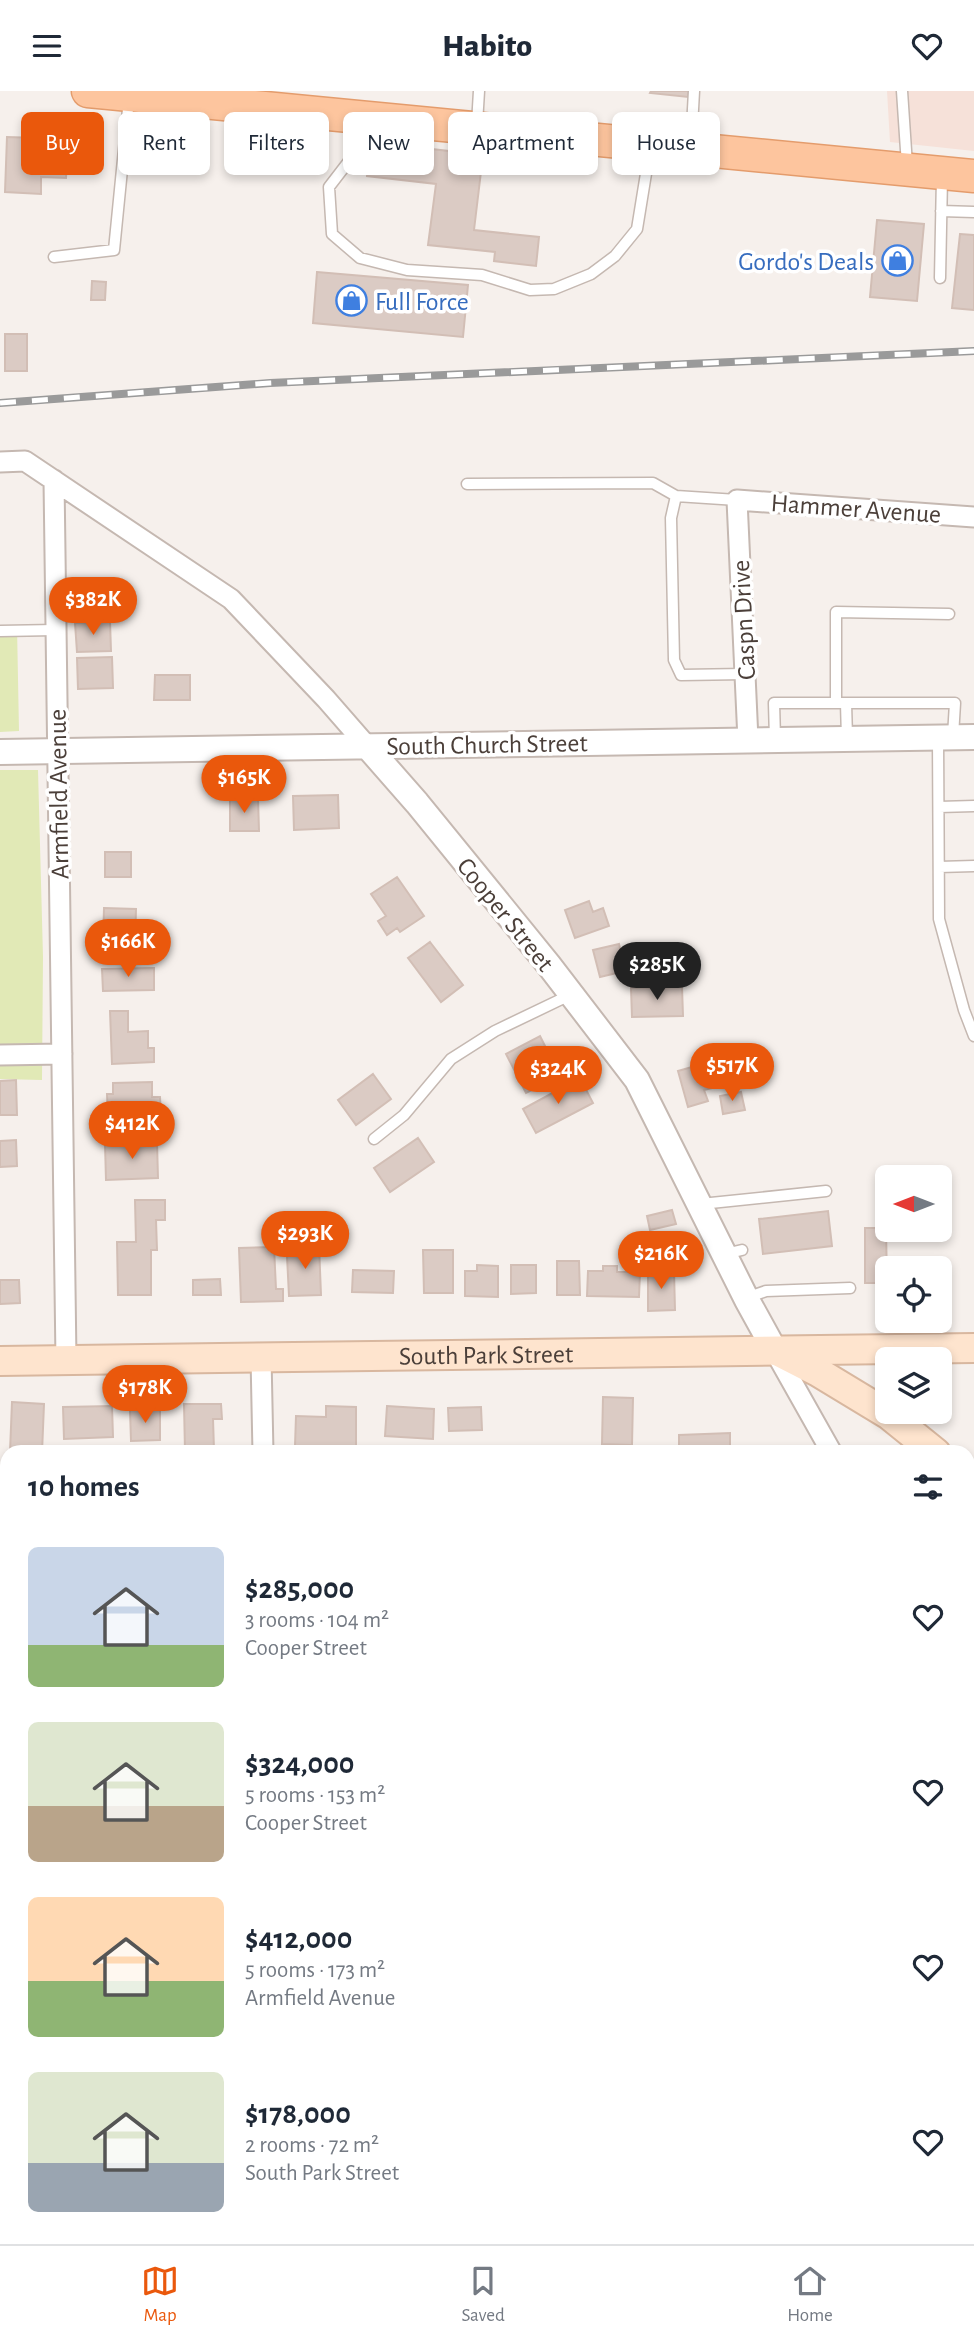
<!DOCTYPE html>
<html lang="en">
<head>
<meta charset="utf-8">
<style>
	:root { --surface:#fff; --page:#f2f2f3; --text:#1f2937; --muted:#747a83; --line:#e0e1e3; --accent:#ea580c }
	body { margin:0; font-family:"Alegreya Sans",sans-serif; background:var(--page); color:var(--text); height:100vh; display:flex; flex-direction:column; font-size:26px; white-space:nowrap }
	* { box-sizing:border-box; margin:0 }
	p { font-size:23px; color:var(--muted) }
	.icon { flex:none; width:38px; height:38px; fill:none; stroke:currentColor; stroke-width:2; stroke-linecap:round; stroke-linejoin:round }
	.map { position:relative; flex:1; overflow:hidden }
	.details { position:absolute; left:0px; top:1354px; width:975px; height:800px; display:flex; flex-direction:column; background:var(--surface); border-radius:21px 21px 0 0; box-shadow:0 4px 10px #0003 }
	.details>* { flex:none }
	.hud { position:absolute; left:21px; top:21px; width:933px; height:63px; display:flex; gap:14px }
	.needle { width:46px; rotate:270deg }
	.tools { position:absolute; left:875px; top:1074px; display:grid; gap:14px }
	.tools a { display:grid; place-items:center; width:77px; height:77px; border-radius:10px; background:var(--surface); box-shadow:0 4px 10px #0003; font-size:35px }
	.price { position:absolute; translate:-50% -60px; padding:0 16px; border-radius:24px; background:var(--accent); color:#fff; font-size:23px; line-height:46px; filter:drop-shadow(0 2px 4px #0008) }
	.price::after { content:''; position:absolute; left:50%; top:42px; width:21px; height:16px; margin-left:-10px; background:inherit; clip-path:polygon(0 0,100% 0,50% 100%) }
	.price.selected { background:#222; color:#fff }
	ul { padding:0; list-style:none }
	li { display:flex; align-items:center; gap:21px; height:175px; padding:0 28px }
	li span { display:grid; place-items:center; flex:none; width:196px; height:140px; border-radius:10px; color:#555 }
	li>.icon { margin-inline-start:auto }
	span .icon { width:84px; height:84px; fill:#fffc; stroke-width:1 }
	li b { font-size:30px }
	h2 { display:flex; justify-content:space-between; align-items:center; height:84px; padding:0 28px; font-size:30px }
	.chip { padding:0 24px; border-radius:10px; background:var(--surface); box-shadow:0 4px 10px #0003; font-size:24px; line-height:63px }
	.chip.selected { background:var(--accent); color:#fff }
	header { display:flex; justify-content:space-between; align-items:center; height:91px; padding:0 28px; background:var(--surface); font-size:32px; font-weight:800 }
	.tabs { display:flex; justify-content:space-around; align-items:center; height:98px; border-top:2px solid var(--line); background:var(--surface); font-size:19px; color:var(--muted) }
	.tabs a { display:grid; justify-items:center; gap:4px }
	.tabs .selected { color:var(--accent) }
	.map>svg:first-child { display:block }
	.commercial { fill:#f6e1d9 }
	.green { fill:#e1e9b6 }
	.building { fill:#dbcbc4; stroke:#d2beb5; stroke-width:2 }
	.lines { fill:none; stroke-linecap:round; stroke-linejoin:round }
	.service-casing { stroke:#c5b8b1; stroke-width:13 }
	.minor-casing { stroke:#c5b8b1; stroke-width:23 }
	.tertiary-casing { stroke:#c5b8b1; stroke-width:28 }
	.secondary-casing { stroke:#d8b79f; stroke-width:32 }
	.primary-casing { stroke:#e49c6c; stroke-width:35 }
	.service { stroke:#fff; stroke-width:10 }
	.minor { stroke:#fff; stroke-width:19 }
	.tertiary { stroke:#fff; stroke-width:24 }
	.secondary { stroke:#fee4ce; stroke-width:28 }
	.primary { stroke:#fdc59e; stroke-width:32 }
	.rail-casing { stroke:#9a9a9a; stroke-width:8 }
	.rail { stroke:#fff; stroke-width:5; stroke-dasharray:16; stroke-linecap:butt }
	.labels { text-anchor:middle; stroke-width:7; stroke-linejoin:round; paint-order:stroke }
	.shop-label { font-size:26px; fill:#366cbe; stroke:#fff; text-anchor:end }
	.street-label { font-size:26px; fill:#4b3f39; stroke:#fff }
</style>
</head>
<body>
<header><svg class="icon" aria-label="menu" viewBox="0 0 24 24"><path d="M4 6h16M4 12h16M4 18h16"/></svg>Habito<svg class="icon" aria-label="heart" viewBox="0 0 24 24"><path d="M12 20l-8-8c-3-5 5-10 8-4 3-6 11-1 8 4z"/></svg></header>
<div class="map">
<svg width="974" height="2153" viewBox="0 0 974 2153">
	<rect width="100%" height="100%" fill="#f6f0ec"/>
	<path class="commercial" d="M887,0H974V60L890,51Z"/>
	<path class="green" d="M0,535H17L19,640L0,641Z
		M0,679H38L43,866L42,989L0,988Z"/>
	<path class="building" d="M651,0H689L688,6L650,2Z
		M7,46L68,48L66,87L41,86V103L5,101Z
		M371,51L483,64L474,139L539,146L536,175L494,170L495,161L428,154L436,93L367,85Z
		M877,129L924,133L917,210L870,206Z
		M960,143L974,144V219L952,217Z
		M317,181L468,194L463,246L313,232Z
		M92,190L106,191L105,209H91Z
		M5,243H27V280H5Z
		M109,492L110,518L76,520L75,493Z
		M110,530L111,560L77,561L75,532Z
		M112,566L113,597L78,598L77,567Z
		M155,584H190V609H154Z
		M338,704L339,737L294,739L293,705Z
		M258,707L259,740H230V708Z
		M105,761H131V786H105Z
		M397,786L424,825L400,841L397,837L387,844L378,830L386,825L371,803Z
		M589,810L593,821L603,817L609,835L575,847L565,819Z
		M104,817L136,818L135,855L103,854Z
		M430,851L463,894L441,911L408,867Z
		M619,853L625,880L600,886L593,859Z
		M154,877V899L103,900L102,878Z
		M682,896L683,925L632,926L631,897Z
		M110,920H128V941L148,940V957H154V971L112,973Z
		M540,945L560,985L526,1002L506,963Z
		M713,970L720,995L704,999L708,1010L688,1016L678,980Z
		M373,983L391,1008L356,1034L338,1009Z
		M580,987L593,1012L536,1042L523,1018Z
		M16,989L17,1024H0V990Z
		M152,991V1006H160L161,1025L108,1026L107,1003H113V992Z
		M741,1001L745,1019L723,1023L720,1005Z
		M418,1047L434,1071L390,1101L374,1077Z
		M16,1049L17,1075L0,1076V1050Z
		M157,1051L158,1087L106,1089L105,1053Z
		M135,1109H165V1129H156L157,1159H151V1204H118L117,1151H136Z
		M672,1119L676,1133L650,1139L647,1125Z
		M828,1120L832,1155L763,1163L759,1128Z
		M865,1137H886L887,1192H865Z
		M319,1154L321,1204L289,1205L287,1165H294V1155Z
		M274,1156L276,1198H283V1210L241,1211L239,1157Z
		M423,1159H453V1202H424Z
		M557,1170H579L580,1204H557Z
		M477,1174L498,1175V1206L465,1205V1180H477Z
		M511,1174H536V1202L511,1203Z
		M603,1175H617V1181H640L639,1206L587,1205L588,1180H603Z
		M353,1179L394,1180L393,1202L352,1201Z
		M674,1180L675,1219L648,1220V1181Z
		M220,1188L221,1204H193V1189Z
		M0,1189H19L20,1212L0,1213Z
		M603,1306L633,1307L632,1354L602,1353Z
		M12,1311L44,1313L42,1362L10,1361Z
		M184,1313H221L222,1328H213L214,1359L185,1360Z
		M112,1315L113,1346L64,1348L63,1316Z
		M326,1315L356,1316V1356L295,1355L296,1325L326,1326Z
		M387,1315L434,1318L433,1348L385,1345Z
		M481,1316L482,1339L449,1340L448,1317Z
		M160,1318V1349L131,1350L130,1319Z
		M730,1342V1362H679V1344Z
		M968,1593H974V1623H968Z
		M0,1610H5L4,1636H0Z
		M968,1981H974L972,1998H968Z"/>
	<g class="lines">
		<defs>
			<path id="service" d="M902,0L907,74
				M364,32L349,70L329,96L332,143L360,167L407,179L482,184L530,199L554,198L591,183L615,165L637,138L650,58
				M477,33L479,0
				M691,54L694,0
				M941,120L974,121
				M54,166L114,159L129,8
				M940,187L942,86
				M467,393L653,392L676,405L737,409
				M676,405L671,427L674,569L681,584L745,583
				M0,540L55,539
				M836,612V521L949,523
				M846,612L847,647
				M938,646L939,828L964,919L974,945
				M775,648L774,612H955L953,645
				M939,716L974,715
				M939,776L974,775
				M374,1048L404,1024L451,968L495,940L570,904
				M701,1113L826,1100
				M725,1163L742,1159
				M746,1207L766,1200L850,1197
				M968,1482L974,1478
				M0,2095H7
				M0,2143L7,2146
				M15,2147L27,2149L54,2147"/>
			<path id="minor" d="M0,371L25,370L231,508L326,608L367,655
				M54,389L66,1269
				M748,649L737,409L974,426
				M0,964L62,963
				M774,1259L832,1362
				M261,1266L263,1362
				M0,1549H7
				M968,1823H974
				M0,1841H7
				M968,2132H974
				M279,2147V2153
				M573,2147V2153
				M871,2147V2153"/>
			<path id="tertiary" d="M367,655L417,712L548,873L637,989L747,1209L774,1258
				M0,661L974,646"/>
			<g id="secondary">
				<path d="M777,1260L818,1281L889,1324L936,1362"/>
				<path id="s1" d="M0,1270L974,1257"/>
				<path d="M968,1386L974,1392"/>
			</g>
			<path id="primary" d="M88,0L974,85"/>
		</defs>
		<use href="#service" class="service-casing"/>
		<use href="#minor" class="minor-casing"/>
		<use href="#tertiary" class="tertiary-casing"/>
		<use href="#secondary" class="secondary-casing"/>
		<use href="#primary" class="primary-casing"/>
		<use href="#service" class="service"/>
		<use href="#minor" class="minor"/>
		<use href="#tertiary" class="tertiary"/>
		<use href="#secondary" class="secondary"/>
		<use href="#primary" class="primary"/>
		<defs>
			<path id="rail" d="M0,312L270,292L974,260"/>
		</defs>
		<use href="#rail" class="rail-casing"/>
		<use href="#rail" class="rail"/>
	</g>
	<defs>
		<symbol id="shop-ring" viewBox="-11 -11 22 22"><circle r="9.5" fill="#fff" stroke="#3f7fe0" stroke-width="1.5"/><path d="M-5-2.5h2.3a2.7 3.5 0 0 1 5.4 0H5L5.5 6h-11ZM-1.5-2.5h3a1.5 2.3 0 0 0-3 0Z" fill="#3f7fe0"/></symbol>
	</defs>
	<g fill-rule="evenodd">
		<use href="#shop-ring" x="880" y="152" width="35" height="35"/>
		<use href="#shop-ring" x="334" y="192" width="35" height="35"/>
	</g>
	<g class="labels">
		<g class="shop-label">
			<text x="874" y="179">Gordo's Deals</text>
			<text x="375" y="219" text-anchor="start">Full Force</text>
		</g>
		<g class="street-label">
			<text transform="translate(856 417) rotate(4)" y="9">Hammer Avenue</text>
			<text transform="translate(743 529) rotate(-93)" y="9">Caspn Drive</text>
			<text transform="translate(487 653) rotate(-1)" y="9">South Church Street</text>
			<text transform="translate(58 703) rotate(-91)" y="9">Armfield Avenue</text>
			<text transform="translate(506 823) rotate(51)" y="9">Cooper Street</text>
			<text dy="9" stroke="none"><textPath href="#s1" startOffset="486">South Park Street</textPath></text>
		</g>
	</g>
</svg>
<div class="tools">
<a><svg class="needle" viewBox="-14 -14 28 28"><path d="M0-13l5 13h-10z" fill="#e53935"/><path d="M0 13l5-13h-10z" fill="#747a83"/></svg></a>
<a><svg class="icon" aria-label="locate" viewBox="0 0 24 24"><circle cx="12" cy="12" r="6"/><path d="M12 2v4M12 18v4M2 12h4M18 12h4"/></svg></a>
<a><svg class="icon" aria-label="layers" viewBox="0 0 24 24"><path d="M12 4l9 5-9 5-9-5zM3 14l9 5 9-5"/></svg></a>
</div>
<b class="price" style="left:93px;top:546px">$382K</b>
<b class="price" style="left:244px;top:724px">$165K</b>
<b class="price" style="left:128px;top:888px">$166K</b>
<b class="price selected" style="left:657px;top:911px">$285K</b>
<b class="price" style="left:732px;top:1012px">$517K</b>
<b class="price" style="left:558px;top:1015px">$324K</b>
<b class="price" style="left:132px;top:1070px">$412K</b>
<b class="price" style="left:305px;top:1180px">$293K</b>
<b class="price" style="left:661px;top:1200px">$216K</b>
<b class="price" style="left:145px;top:1334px">$178K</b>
<div class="hud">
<a class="chip selected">Buy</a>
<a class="chip">Rent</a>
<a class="chip">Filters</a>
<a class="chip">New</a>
<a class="chip">Apartment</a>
<a class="chip">House</a>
</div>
<section class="details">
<h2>10 homes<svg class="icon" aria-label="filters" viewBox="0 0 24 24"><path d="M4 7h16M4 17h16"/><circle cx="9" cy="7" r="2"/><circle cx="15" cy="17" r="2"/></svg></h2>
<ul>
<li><span style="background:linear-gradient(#c9d6e8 70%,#8fb573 0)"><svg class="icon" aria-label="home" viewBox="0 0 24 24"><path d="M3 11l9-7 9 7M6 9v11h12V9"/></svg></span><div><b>$285,000</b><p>3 rooms · 104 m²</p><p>Cooper Street</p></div><svg class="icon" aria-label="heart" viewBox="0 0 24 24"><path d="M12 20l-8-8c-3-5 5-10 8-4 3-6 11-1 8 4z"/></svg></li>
<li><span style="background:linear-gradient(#dfe7d0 60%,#b9a48a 0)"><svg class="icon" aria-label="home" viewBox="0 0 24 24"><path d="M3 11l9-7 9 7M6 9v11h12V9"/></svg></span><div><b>$324,000</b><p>5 rooms · 153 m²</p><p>Cooper Street</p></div><svg class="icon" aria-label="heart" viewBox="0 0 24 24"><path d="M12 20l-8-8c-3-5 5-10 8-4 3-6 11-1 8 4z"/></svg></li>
<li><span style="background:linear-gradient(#ffd9b3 60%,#8fb573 0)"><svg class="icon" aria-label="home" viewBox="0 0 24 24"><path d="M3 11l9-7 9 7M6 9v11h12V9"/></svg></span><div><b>$412,000</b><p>5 rooms · 173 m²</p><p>Armfield Avenue</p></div><svg class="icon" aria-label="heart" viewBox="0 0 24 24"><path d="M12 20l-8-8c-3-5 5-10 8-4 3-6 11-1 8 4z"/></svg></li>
<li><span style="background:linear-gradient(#dfe7d0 65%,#9aa5b1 0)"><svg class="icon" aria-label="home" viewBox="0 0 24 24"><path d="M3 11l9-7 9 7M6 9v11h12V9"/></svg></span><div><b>$178,000</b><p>2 rooms · 72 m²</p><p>South Park Street</p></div><svg class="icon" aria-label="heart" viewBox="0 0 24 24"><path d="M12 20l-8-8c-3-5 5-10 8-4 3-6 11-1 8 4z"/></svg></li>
</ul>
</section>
</div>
<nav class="tabs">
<a class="selected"><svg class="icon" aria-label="map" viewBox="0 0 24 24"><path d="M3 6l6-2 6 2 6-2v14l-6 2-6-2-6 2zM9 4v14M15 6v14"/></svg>Map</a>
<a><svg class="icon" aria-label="saved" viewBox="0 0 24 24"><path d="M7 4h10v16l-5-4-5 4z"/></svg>Saved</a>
<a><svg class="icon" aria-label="home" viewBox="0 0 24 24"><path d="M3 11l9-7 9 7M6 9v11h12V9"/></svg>Home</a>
</nav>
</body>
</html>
